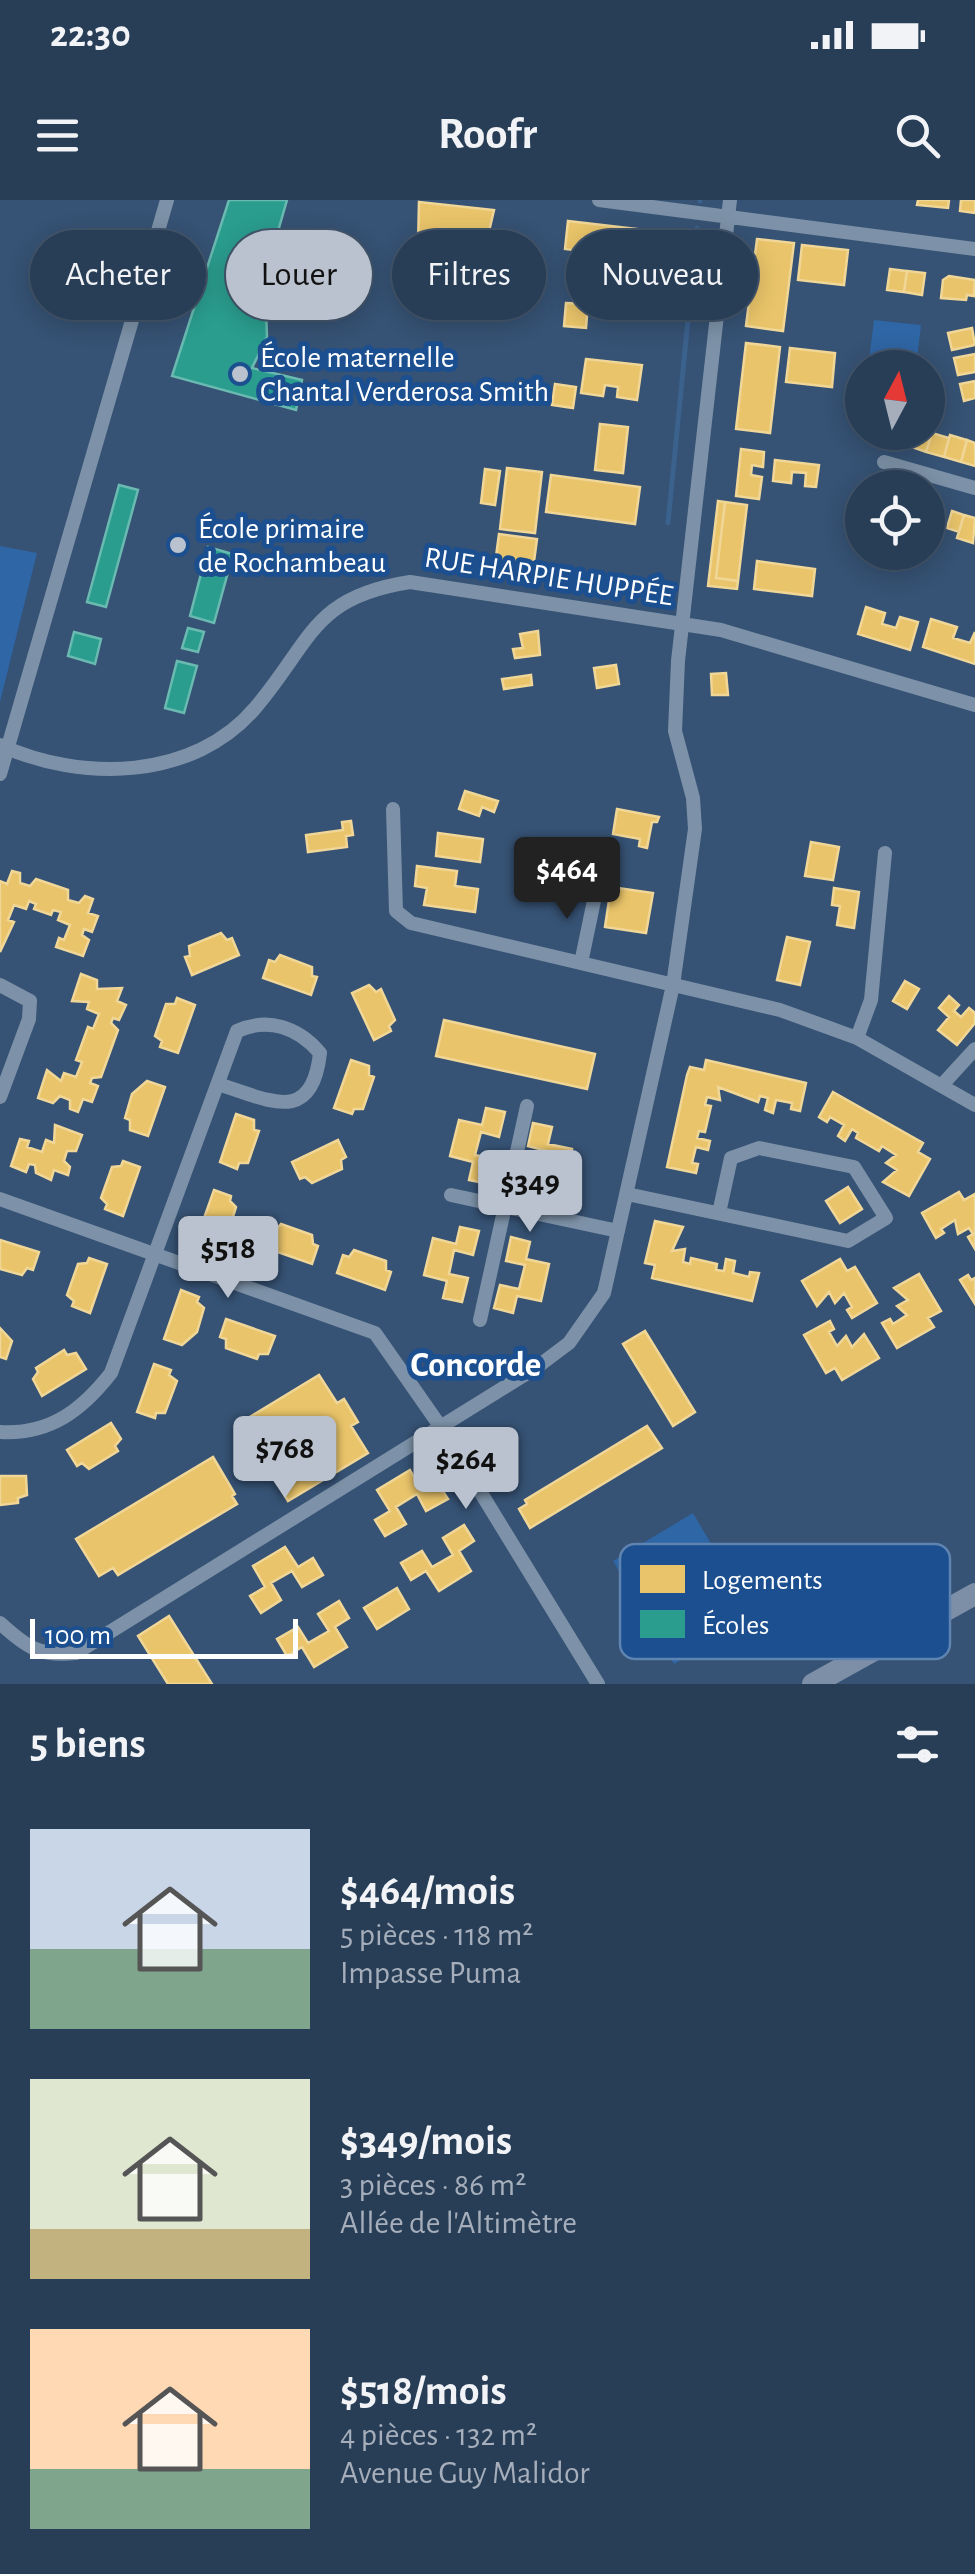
<!DOCTYPE html>
<html lang="fr">
<head>
<meta charset="utf-8">
<style>
	:root { --surface:#283e57; --page:#30455d; --text:#f1f3f6; --muted:#a5aeba; --line:#44576d; --accent:#b9c2ce }
	body { margin:0; font-family:"Alegreya Sans",sans-serif; background:var(--page); color:var(--text); height:100vh; display:flex; flex-direction:column; font-size:38px; white-space:nowrap }
	* { box-sizing:border-box; margin:0 }
	p { font-size:32px; color:var(--muted) }
	.icon { flex:none; width:55px; height:55px; fill:none; stroke:currentColor; stroke-width:2; stroke-linecap:round; stroke-linejoin:round }
	.map { position:relative; height:1484px; overflow:hidden }
	.details { display:flex; flex-direction:column; background:var(--surface); flex:1 }
	.details>* { flex:none }
	.top-card { position:absolute; left:30px; top:30px; width:915px; height:90px; display:flex; gap:20px }
	.needle { width:65px; rotate:7deg }
	.controls { position:absolute; left:845px; top:150px; display:grid; gap:20px }
	.controls a { display:grid; place-items:center; width:100px; height:100px; border-radius:50%; background:var(--surface); box-shadow:0 5px 25px #0003,0 0 0 2px var(--line); font-size:50px }
	.scale { position:absolute; left:30px; bottom:25px; width:268px; box-sizing:border-box; padding-left:10px; border:5px solid #fff; border-top:0; font-size:28px; line-height:35px; white-space:nowrap; color:#fff; -webkit-text-stroke:8px #1b4f8f; paint-order:stroke }
	.price { position:absolute; translate:-50% -85px; padding:0 22px; border-radius:10px; background:var(--accent); color:#111; font-size:32px; line-height:65px; filter:drop-shadow(0 2px 5px #0008) }
	.price::after { content:''; position:absolute; left:50%; top:60px; width:30px; height:22px; margin-left:-15px; background:inherit; clip-path:polygon(0 0,100% 0,50% 100%) }
	.price.current { background:#222; color:#fff }
	ul { padding:0; list-style:none }
	li { display:flex; align-items:center; gap:30px; height:250px; padding:0 30px }
	li span { display:grid; place-items:center; flex:none; width:280px; height:200px; border-radius:0px; color:#555 }
	li>.icon { margin-inline-start:auto }
	span .icon { width:120px; height:120px; fill:#fffc; stroke-width:1 }
	li b { font-size:42px }
	h2 { display:flex; justify-content:space-between; align-items:center; height:120px; padding:0 30px; font-size:42px }
	.tag { padding:0 35px; border-radius:45px; background:var(--surface); box-shadow:0 5px 25px #0003,0 0 0 2px var(--line); font-size:35px; line-height:90px }
	.tag.current { background:var(--accent); color:#111 }
	.status { display:flex; justify-content:space-between; align-items:center; height:70px; padding:0 50px; background:var(--surface); direction:ltr }
	.status svg { height:28px; fill:currentColor }
	header { display:flex; justify-content:space-between; align-items:center; height:130px; padding:0 30px; background:var(--surface); font-size:45px; font-weight:700 }
	.map>svg:first-child { display:block }
	.green { fill:#2f66a5 }
	.homes { fill:#e9c46a; stroke:#f0d697; stroke-width:2.5 }
	.schools { fill:#2a9d8f; stroke:#6abab1; stroke-width:2.5 }
	.lines { fill:none; stroke-linecap:round; stroke-linejoin:round }
	.stream { stroke:#3b618d; stroke-width:5 }
	.minor { stroke:#7d92a8; stroke-width:14 }
	.primary { stroke:#7d8ea7; stroke-width:22 }
	.poi-dot { fill:#b9c2ce; stroke:#1b4f8f; stroke-width:4 }
	.labels { text-anchor:middle; stroke-width:10; stroke-linejoin:round; paint-order:stroke }
	.poi-label { font-size:30px; fill:#fff; stroke:#1b4f8f; text-anchor:start }
	.street-label { font-size:30px; fill:#fff; stroke:#1b4f8f }
	.quarter-label { font-size:35px; font-weight:bold; fill:#fff; stroke:#1b4f8f }
	.key { fill:#1b4f8f; stroke:#5f84b1; stroke-width:2.5 }
	.key-label { font-size:28px; fill:#fff }
</style>
</head>
<body>
<div class="status"><b>22:30</b><svg viewBox="0 0 49 12"><path d="M0 12V9h3v3zM5 12V6h3v6zM10 12V3h3v9zM15 12V0h3v12zM26 1h20v11H26zM47 4h2v5h-2z"/></svg></div>
<header><svg class="icon" aria-label="menu" viewBox="0 0 24 24"><path d="M4 6h16M4 12h16M4 18h16"/></svg>Roofr<svg class="icon" aria-label="search" viewBox="0 0 24 24"><circle cx="10" cy="10" r="6"/><path d="M15 15l6 6"/></svg></header>
<div class="map">
<svg width="975" height="1484" viewBox="0 0 975 1484">
	<rect width="100%" height="100%" fill="#365274"/>
	<path class="green" d="M874,120L921,125L916,167H868Z
		M0,346L37,353L0,502Z
		M693,1313L754,1417L674,1464L613,1361Z"/>
	<path class="homes" d="M918,0H949L948,8L917,5Z
		M961,0H975V13L960,11Z
		M419,2L494,10L484,53L418,46Z
		M568,21L672,33L670,60L652,59L653,46L635,44L633,56L610,54L611,42L583,38L582,51L565,49Z
		M757,39L794,43L783,131L746,126Z
		M802,45L848,50L844,85L798,80Z
		M890,69L907,71L904,92L887,90Z
		M907,71L925,73L922,95L904,92Z
		M949,76L975,80L974,96L967,95L966,100L941,98L943,80Z
		M594,84L615,87L613,100L630,102L631,88L648,90L645,112L590,111Z
		M566,103L588,104L586,128L564,126Z
		M972,128L975,145L952,150L948,133Z
		M746,143L780,147L770,233L736,229Z
		M790,148L835,153L832,187L786,182Z
		M975,154V172L958,175L954,158Z
		M586,159L642,165L637,200L617,197L618,187L605,185L603,196L581,193Z
		M975,181V198L964,201L960,184Z
		M555,184L576,187L573,208L552,205Z
		M600,224L628,227L623,273L595,270Z
		M928,228L933,230L926,252L909,246L914,232H928Z
		M896,232H914L909,246L893,241Z
		M932,233L949,238L944,257L926,252Z
		M950,235L967,240L961,262L944,257Z
		M967,240L975,243V266L961,262Z
		M741,249L764,252L763,267L752,265L751,275L762,277L759,299L736,296Z
		M775,260L819,265L816,287L805,286L806,273L792,272L791,283L773,281Z
		M507,268L542,272L535,333L500,329Z
		M485,269L500,271L495,305L481,303Z
		M551,275L640,287L635,324L546,312Z
		M718,301L725,302L716,378L738,381L737,389L708,386Z
		M725,302L747,305L738,381L716,378Z
		M952,311L964,315L959,332L947,328Z
		M964,315L975,318L973,343L957,338Z
		M499,334L537,339L533,369L495,364Z
		M757,361L815,369L812,396L754,389Z
		M866,407L885,413L882,424L896,428L900,417L918,422L910,450L858,434Z
		M931,419L957,427L953,438L970,443L975,432V464L923,447Z
		M538,431L540,455L515,458L513,449L523,448L520,434Z
		M616,465L619,484L597,488L594,468Z
		M726,473L728,495H712L711,474Z
		M531,475L532,485L504,489L502,479Z
		M465,591L498,601L494,612L482,607L479,616L459,609Z
		M617,609L659,617L657,622H652L647,648L639,646L640,639L613,634Z
		M351,621L353,635L346,636L347,647L308,652L306,635L343,630L342,622Z
		M438,633L483,639L480,662L436,656Z
		M811,642L839,647L833,680L805,676Z
		M417,666L457,671L455,686L478,689L475,712L424,705L427,688L415,686Z
		M12,671L20,673V683L30,686L36,679L68,690V700L79,703L85,696L93,699L88,713L98,716L92,732L84,729L82,735L89,740L83,756L56,747L59,738L64,740L70,725L58,720L61,712L53,710L51,715L34,709L36,704L29,701L26,709L14,705L8,720L14,722L0,752V681L7,684Z
		M611,687L653,693L646,733L605,727Z
		M834,688L859,692L854,728L837,725L840,706L832,705Z
		M221,733L227,740L232,738L239,755L192,775L185,757L190,756L189,746Z
		M787,737L810,742L800,785L777,780Z
		M280,755L312,767V776L317,777L311,795L263,778L269,760L275,762Z
		M81,774L97,780V789L122,788L117,801L126,805L119,820L113,818L111,823L118,830L101,877L92,878L90,883L98,886L92,902L83,899L78,912L70,909V900L60,896L53,903L38,898L47,870L61,881L64,873L76,877L82,862L76,860L88,827L93,829L99,814L87,809L89,802L72,801Z
		M905,781L919,789L907,809L893,801Z
		M369,785L376,792L381,789L395,820L389,826L391,831L374,840L352,793Z
		M949,796L959,805L954,811L961,817L969,808L975,813V823L957,845L938,830L949,817L939,808Z
		M177,798L195,805L178,853L160,847L162,841L155,836L166,804H175Z
		M444,820L595,854L587,889L436,856Z
		M351,860L369,866V875L374,877L363,909H354L352,914L334,908Z
		M706,860L806,883L800,911L791,909L792,903L776,900L773,913L765,910L768,898L760,896L758,902L718,887L720,900L707,897L705,905L711,906L705,932L699,931L697,938L710,941L708,950L696,947L692,963L698,964L696,973L667,967L687,875L690,867L704,870Z
		M147,881L165,887L148,936L130,930V920L125,918L132,894Z
		M833,892L923,943L918,952L930,959L909,996L883,982L897,970L886,963L896,955L882,946L879,951L856,938L858,933L852,929L845,941L838,936L844,925L830,917L827,922L819,917Z
		M486,908L505,912L499,937L481,932L475,955L494,959L489,984L469,980L473,962L450,956L459,920L482,925Z
		M236,914L254,920V930L259,931L248,963H239L237,969L220,962Z
		M533,923L552,927L548,944L572,949L563,986L540,981L536,999L517,994L523,970L542,974L547,951L528,946Z
		M55,925L82,935L76,951H67L64,961L70,967L68,975L54,970L51,980L36,973L35,965L29,964L26,972L11,966L20,939L29,941L27,947L42,952L46,940L54,943Z
		M338,940L346,957L341,960L342,969L312,983L305,977L300,979L292,962Z
		M123,961L140,967L123,1016L105,1009L107,1004L101,998L112,967L121,966Z
		M848,987L862,1009L840,1023L826,1001Z
		M214,990L231,996L230,1001L236,1007L226,1039H216L214,1044L197,1038Z
		M959,992L964,1000L975,994V1049L968,1037L973,1034L969,1028L958,1034L955,1020L941,1029L944,1033L936,1038L922,1013Z
		M655,1021L683,1027L672,1051L685,1049L683,1062L690,1064L691,1058L717,1064L716,1070L724,1071L726,1059L735,1061L733,1073L749,1077L750,1072L759,1073L752,1101L652,1078L655,1065L645,1063Z
		M281,1024L312,1035L313,1044L318,1046L312,1064L263,1047L269,1029L275,1031Z
		M460,1027L479,1031L473,1055L454,1050L449,1074L468,1078L462,1102L443,1098L447,1081L424,1075L433,1038L456,1044Z
		M511,1037L530,1042L526,1059L549,1064L541,1101L517,1096L513,1113L494,1108L500,1085L519,1089L525,1065L506,1061Z
		M0,1040L39,1052L33,1070L27,1068L22,1075L0,1069Z
		M354,1050L386,1061V1070L391,1072L385,1090L337,1073L343,1055L349,1057Z
		M89,1058L107,1064L90,1113L72,1106L74,1101L67,1095L78,1064L87,1063Z
		M840,1059L847,1071L855,1067L877,1103L852,1118L847,1110L852,1107L844,1093L835,1103L829,1092L817,1106L802,1081Z
		M919,1074L941,1111L928,1118L934,1127L897,1148L882,1123L890,1119L893,1124L907,1115L897,1106L908,1100L894,1088Z
		M968,1075L971,1080L975,1078V1104L960,1080Z
		M181,1090L199,1097L197,1102L204,1108L197,1132L182,1145L164,1139Z
		M226,1119L275,1136L268,1154H259L257,1159L226,1148V1139L220,1137Z
		M830,1121L834,1129L829,1132L837,1146L846,1136L852,1147L864,1134L879,1158L842,1180L835,1168L826,1173L804,1135Z
		M0,1128L12,1141L6,1159L0,1157Z
		M645,1131L695,1212L673,1226L623,1144Z
		M64,1150L67,1155L76,1153L86,1169L42,1196L33,1179L38,1172L36,1168Z
		M154,1164L171,1170L169,1175L177,1181L165,1213H156L155,1218L137,1212Z
		M319,1175L337,1203L344,1199L358,1222L351,1226L368,1253L288,1301L240,1223Z
		M111,1223L121,1239L115,1246L118,1251L89,1269L82,1263L77,1266L67,1250Z
		M647,1226L662,1248L530,1328L519,1309L527,1304L525,1300Z
		M213,1257L235,1294L232,1296L237,1304L118,1375L113,1368L99,1376L76,1339Z
		M410,1270L422,1291L437,1282L448,1299L426,1311L417,1294L396,1307L406,1324L385,1336L375,1320L390,1311L377,1290Z
		M0,1276H26L27,1295L18,1298V1303L0,1305Z
		M464,1325L474,1341L459,1351L471,1371L439,1391L426,1371L411,1380L401,1363L422,1351L432,1367L453,1355L443,1338Z
		M285,1347L298,1367L313,1358L323,1375L302,1387L292,1371L271,1383L281,1400L261,1413L250,1396L265,1387L253,1366Z
		M397,1388L409,1409L377,1429L364,1408Z
		M339,1401L349,1418L335,1427L347,1447L314,1467L302,1447L287,1456L277,1439L298,1427L308,1443L329,1431L318,1414Z
		M169,1416L212,1484H168L138,1436Z"/>
	<path class="schools" d="M229,0H287L259,97L266,110L267,137L252,168L302,180L296,210L172,176Z
		M119,285L138,290L106,407L87,402Z
		M208,347L233,354L214,423L190,416Z
		M188,428L204,432L198,452L182,448Z
		M74,432L101,439L95,464L68,456Z
		M177,461L197,466L184,513L165,508Z"/>
	<g class="lines">
		<path class="stream" d="M700,1V0
			M668,323L697,28"/>
		<path class="minor" d="M599,0L975,49
			M884,262L975,288
			M0,545C81,582 194,581 256,507C312,441 312,397 410,382L721,430L975,505
			M0,574L167,0
			M393,609L396,711L411,723L780,810L857,838L975,905
			M581,763L596,691
			M0,785L30,801L29,819L0,897
			M857,838L871,800L885,653
			M942,885L975,849
			M627,994L848,1041L886,1018L854,967L759,948L731,958L719,1013
			M451,995L618,1031
			M0,999L375,1133L440,1226L598,1484
			M480,1120L527,906
			M0,1232C50,1235 82,1210 111,1173L237,831C268,817 298,827 320,853C312,926 269,900 218,884
			M0,1423C26,1447 40,1457 76,1453L537,1167L569,1143L604,1093L673,785L695,629L693,598L675,531L678,461L730,0"/>
		<path class="primary" d="M813,1484L975,1394"/>
	</g>
	<g class="poi-dot">
		<circle cx="240" cy="174" r="10"/>
		<circle cx="178" cy="345" r="10"/>
	</g>
	<g class="labels">
		<g class="poi-label">
			<text x="260" y="167">École maternelle<tspan x="260" dy="34">Chantal Verderosa Smith</tspan></text>
			<text x="198" y="338">École primaire<tspan x="198" dy="34">de Rochambeau</tspan></text>
		</g>
		<g class="street-label">
			<text transform="translate(549 376) rotate(9)" y="10">RUE HARPIE HUPPÉE</text>
		</g>
		<g class="quarter-label">
			<text x="476" y="1176">Concorde</text>
		</g>
	</g>
	<rect x="620" y="1344" width="330" height="115" rx="15" class="key"/>
	<rect x="640" y="1365" width="45" height="28" fill="#e9c46a"/>
	<rect x="640" y="1410" width="45" height="28" fill="#2a9d8f"/>
	<g class="key-label">
		<text x="702" y="1389">Logements</text>
		<text x="702" y="1434">Écoles</text>
	</g>
</svg>
<div class="controls">
<a><svg class="needle" viewBox="-14 -14 28 28"><path d="M0-13l5 13h-10z" fill="#e53935"/><path d="M0 13l5-13h-10z" fill="#a5aeba"/></svg></a>
<a><svg class="icon" aria-label="locate" viewBox="0 0 24 24"><circle cx="12" cy="12" r="6"/><path d="M12 2v4M12 18v4M2 12h4M18 12h4"/></svg></a>
</div>
<div class="scale">100 m</div>
<b class="price current" style="left:567px;top:722px">$464</b>
<b class="price" style="left:530px;top:1035px">$349</b>
<b class="price" style="left:228px;top:1101px">$518</b>
<b class="price" style="left:285px;top:1301px">$768</b>
<b class="price" style="left:466px;top:1312px">$264</b>
<div class="top-card">
<a class="tag">Acheter</a>
<a class="tag current">Louer</a>
<a class="tag">Filtres</a>
<a class="tag">Nouveau</a>
</div>
</div>
<section class="details">
<h2>5 biens<svg class="icon" aria-label="filters" viewBox="0 0 24 24"><path d="M4 7h16M4 17h16"/><circle cx="9" cy="7" r="2"/><circle cx="15" cy="17" r="2"/></svg></h2>
<ul>
<li><span style="background:linear-gradient(#c9d6e8 60%,#7fa58c 0)"><svg class="icon" aria-label="home" viewBox="0 0 24 24"><path d="M3 11l9-7 9 7M6 9v11h12V9"/></svg></span><div><b>$464/mois</b><p>5 pièces · 118 m²</p><p>Impasse Puma</p></div></li>
<li><span style="background:linear-gradient(#dfe7d0 75%,#c2b280 0)"><svg class="icon" aria-label="home" viewBox="0 0 24 24"><path d="M3 11l9-7 9 7M6 9v11h12V9"/></svg></span><div><b>$349/mois</b><p>3 pièces · 86 m²</p><p>Allée de l'Altimètre</p></div></li>
<li><span style="background:linear-gradient(#ffd9b3 70%,#7fa58c 0)"><svg class="icon" aria-label="home" viewBox="0 0 24 24"><path d="M3 11l9-7 9 7M6 9v11h12V9"/></svg></span><div><b>$518/mois</b><p>4 pièces · 132 m²</p><p>Avenue Guy Malidor</p></div></li>
</ul>
</section>
</body>
</html>
